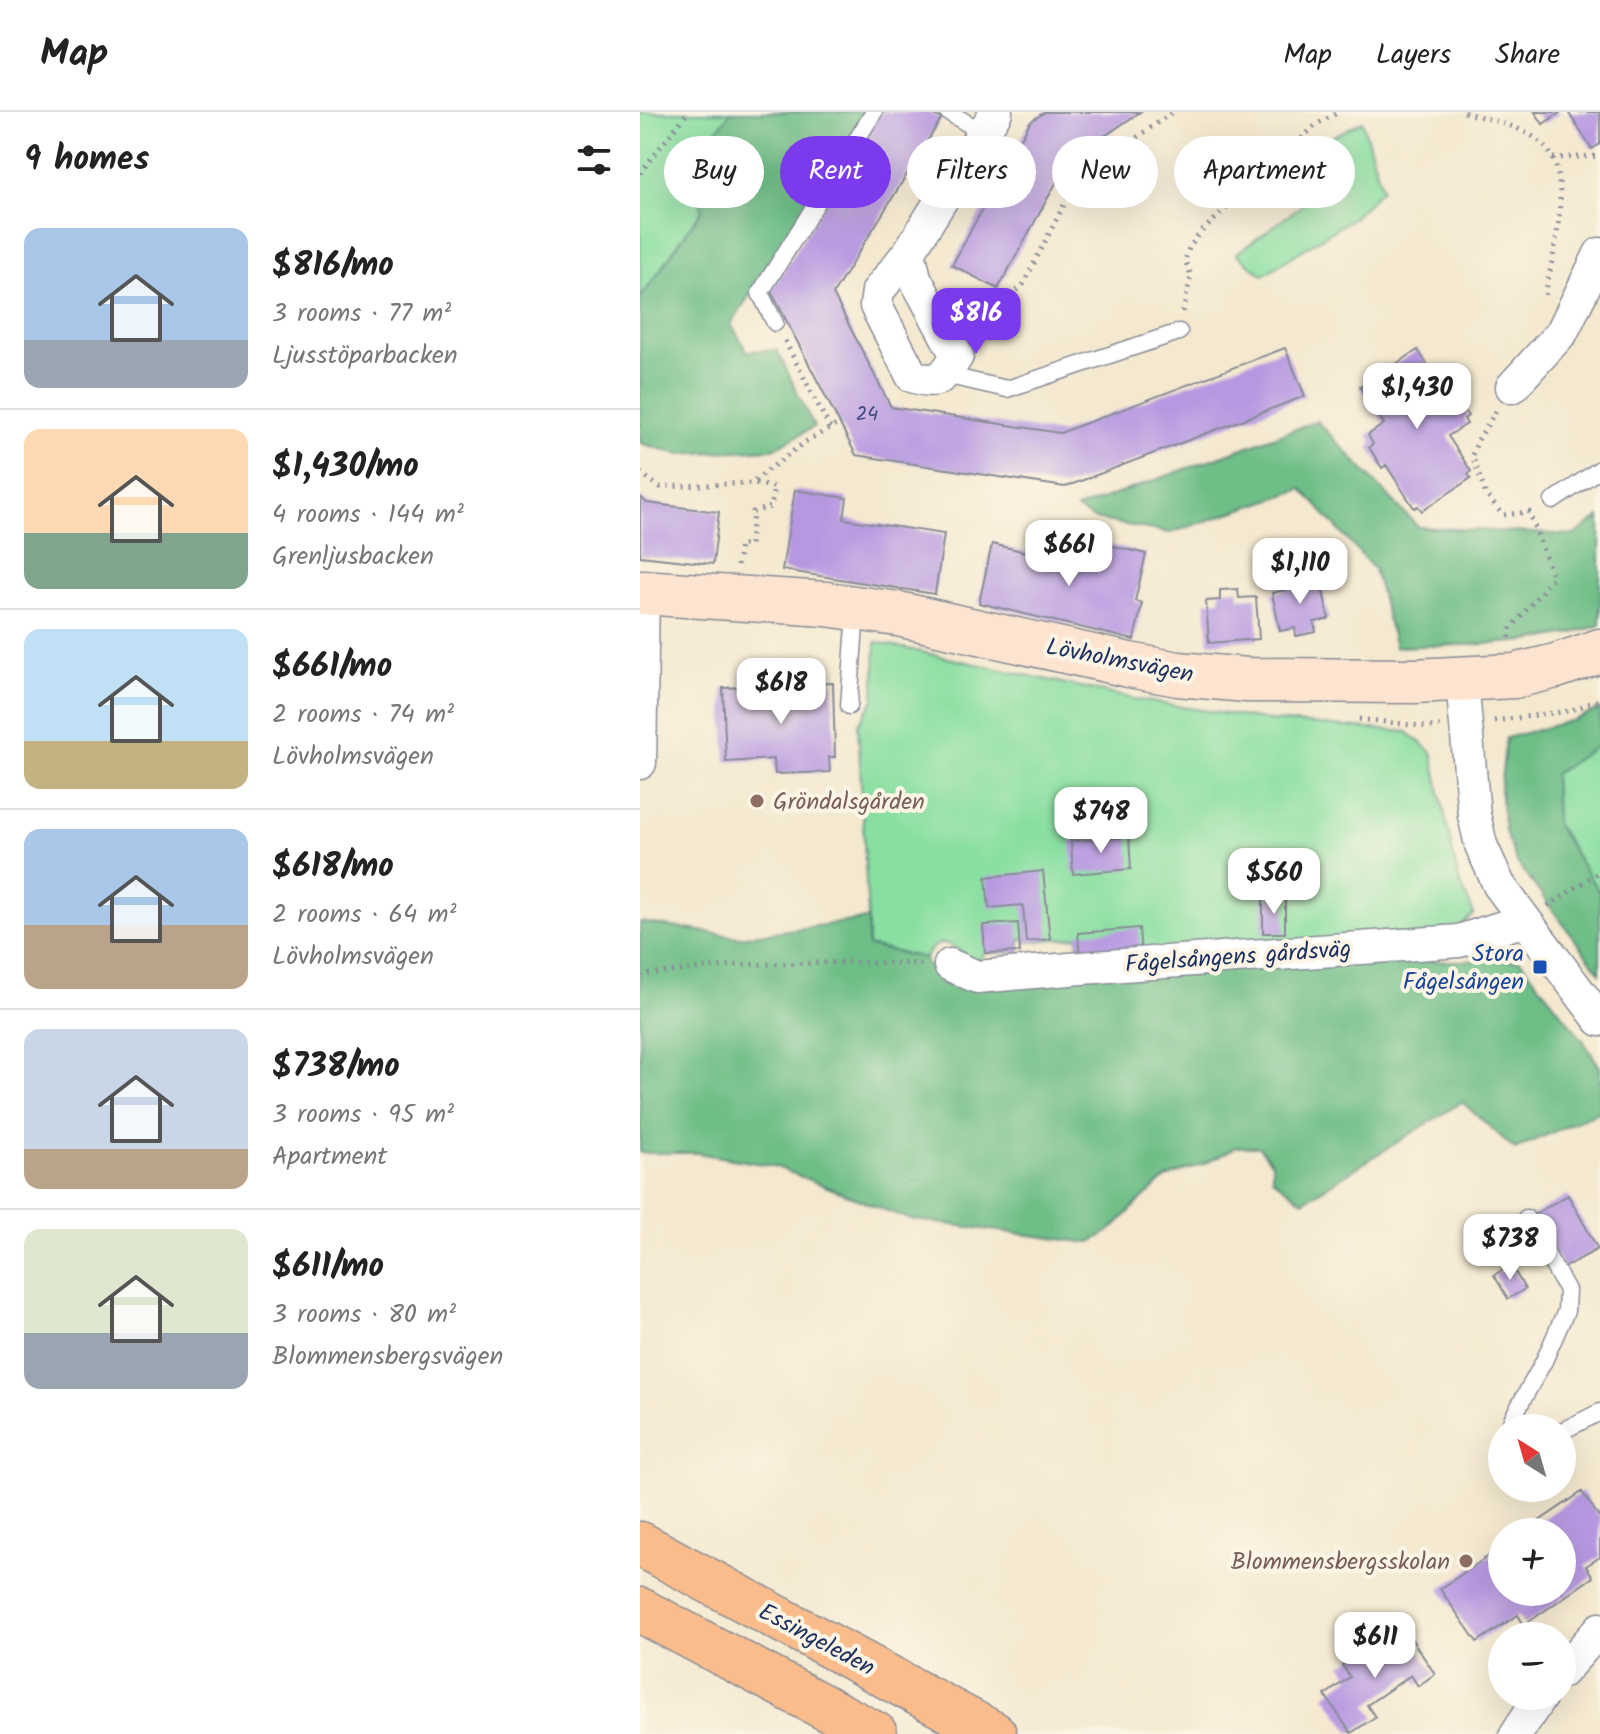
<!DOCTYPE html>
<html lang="en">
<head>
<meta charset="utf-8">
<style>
	:root { --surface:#fff; --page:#f6f6f6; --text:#222; --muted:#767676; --line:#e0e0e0; --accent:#7c3aed }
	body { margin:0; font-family:Kalam,sans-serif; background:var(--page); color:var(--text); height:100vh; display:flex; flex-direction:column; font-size:30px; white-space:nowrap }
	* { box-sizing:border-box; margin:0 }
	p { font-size:26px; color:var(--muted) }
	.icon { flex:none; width:44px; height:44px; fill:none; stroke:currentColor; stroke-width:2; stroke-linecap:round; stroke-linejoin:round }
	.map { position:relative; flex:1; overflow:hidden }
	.drawer { display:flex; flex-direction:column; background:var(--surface); width:640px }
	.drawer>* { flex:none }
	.banner { position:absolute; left:24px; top:24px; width:760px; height:72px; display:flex; gap:16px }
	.needle { width:52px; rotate:323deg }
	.tools { position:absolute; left:848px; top:1302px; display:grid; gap:16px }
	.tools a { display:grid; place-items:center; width:88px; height:88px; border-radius:50%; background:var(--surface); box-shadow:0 8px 32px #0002; font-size:40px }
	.price { position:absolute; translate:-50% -68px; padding:0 18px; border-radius:16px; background:#fff; color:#222; font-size:26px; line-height:52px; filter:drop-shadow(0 2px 4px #0008) }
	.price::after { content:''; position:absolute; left:50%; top:48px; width:24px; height:18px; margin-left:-12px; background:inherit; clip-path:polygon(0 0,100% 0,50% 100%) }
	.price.selected { background:var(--accent); color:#fff }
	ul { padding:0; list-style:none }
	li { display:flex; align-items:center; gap:24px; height:200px; padding:0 24px }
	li+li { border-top:2px solid var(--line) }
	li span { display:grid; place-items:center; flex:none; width:224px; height:160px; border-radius:16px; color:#555 }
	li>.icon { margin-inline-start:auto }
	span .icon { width:96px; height:96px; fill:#fffc; stroke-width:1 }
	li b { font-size:34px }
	h2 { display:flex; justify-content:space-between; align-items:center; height:96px; padding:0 24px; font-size:34px }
	.tag { padding:0 28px; border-radius:36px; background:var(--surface); box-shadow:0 8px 32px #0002; font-size:28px; line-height:72px }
	.tag.selected { background:var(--accent); color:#fff }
	header { display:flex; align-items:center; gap:48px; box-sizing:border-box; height:112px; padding:0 40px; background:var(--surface); border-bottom:2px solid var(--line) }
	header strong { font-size:38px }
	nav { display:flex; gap:44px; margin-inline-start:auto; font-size:28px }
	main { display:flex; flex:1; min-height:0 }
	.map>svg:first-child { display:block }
	.green { fill:#89dfa1; stroke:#528780; stroke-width:2 }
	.forest { fill:#6ebe87; stroke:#447672; stroke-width:2 }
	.building { fill:#b698e1 }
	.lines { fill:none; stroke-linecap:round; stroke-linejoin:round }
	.lane-casing { stroke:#888c96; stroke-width:19 }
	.street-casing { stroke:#888c96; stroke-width:35 }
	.secondary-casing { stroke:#888c96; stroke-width:47 }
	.highway-casing { stroke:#888c96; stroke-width:47 }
	.path { stroke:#888c96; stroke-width:5; stroke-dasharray:2 6; stroke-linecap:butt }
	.lane { stroke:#fff; stroke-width:16 }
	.street { stroke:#fff; stroke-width:32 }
	.secondary { stroke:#fde4d1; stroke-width:44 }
	.highway { stroke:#fabc8b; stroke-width:44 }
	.education-dot { fill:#8d6e63; stroke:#fcf5e5; stroke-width:3 }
	.transit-dot { fill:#1a4fb4; stroke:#fcf5e5; stroke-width:3 }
	.labels { text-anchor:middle; stroke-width:8; stroke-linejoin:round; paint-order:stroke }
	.number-label { font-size:20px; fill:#42497f }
	.street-label { font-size:24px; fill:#1b2f5e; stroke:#fcf5e5 }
	.education-label { font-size:24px; fill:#785e54; stroke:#fcf5e5; text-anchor:start }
	.transit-label { font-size:24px; fill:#164399; stroke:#fcf5e5; text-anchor:end }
</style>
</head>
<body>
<header>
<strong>Map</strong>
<nav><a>Map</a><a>Layers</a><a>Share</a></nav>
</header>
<main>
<section class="drawer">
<h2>9 homes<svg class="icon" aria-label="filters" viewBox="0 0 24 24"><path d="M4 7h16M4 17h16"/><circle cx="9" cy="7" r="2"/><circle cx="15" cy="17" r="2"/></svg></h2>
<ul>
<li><span style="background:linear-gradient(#a9c7e8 70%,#9aa5b1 0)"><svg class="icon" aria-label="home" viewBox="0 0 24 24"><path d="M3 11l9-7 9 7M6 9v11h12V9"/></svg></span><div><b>$816/mo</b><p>3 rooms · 77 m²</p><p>Ljusstöparbacken</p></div></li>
<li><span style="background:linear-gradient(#ffd9b3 65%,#7fa58c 0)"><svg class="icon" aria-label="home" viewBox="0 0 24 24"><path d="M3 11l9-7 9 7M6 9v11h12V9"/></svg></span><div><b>$1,430/mo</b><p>4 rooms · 144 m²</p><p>Grenljusbacken</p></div></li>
<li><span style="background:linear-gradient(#bfe0f5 70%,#c2b280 0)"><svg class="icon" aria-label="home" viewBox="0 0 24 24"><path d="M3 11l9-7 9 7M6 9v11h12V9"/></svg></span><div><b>$661/mo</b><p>2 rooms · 74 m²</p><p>Lövholmsvägen</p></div></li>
<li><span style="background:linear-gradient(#a9c7e8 60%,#b9a48a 0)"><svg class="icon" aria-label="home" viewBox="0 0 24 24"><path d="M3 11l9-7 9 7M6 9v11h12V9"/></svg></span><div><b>$618/mo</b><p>2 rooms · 64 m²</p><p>Lövholmsvägen</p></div></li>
<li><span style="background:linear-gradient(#c9d6e8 75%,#b9a48a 0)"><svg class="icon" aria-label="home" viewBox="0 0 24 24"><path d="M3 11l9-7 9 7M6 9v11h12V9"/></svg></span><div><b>$738/mo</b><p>3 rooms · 95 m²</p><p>Apartment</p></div></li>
<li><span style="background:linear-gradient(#dfe7d0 65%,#9aa5b1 0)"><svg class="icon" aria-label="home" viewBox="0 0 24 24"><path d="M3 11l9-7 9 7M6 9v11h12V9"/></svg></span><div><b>$611/mo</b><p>3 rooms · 80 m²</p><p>Blommensbergsvägen</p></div></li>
</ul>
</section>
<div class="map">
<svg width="960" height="1622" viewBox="0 0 960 1622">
	<rect width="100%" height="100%" fill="#fcf5e5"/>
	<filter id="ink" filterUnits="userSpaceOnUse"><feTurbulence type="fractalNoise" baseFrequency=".0125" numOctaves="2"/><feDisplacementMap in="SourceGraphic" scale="16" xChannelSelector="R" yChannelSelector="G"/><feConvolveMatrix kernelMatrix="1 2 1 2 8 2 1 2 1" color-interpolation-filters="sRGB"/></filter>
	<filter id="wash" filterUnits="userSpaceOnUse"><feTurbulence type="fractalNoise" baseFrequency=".006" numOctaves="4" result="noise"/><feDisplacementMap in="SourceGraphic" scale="32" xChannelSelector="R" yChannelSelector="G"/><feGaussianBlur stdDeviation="1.8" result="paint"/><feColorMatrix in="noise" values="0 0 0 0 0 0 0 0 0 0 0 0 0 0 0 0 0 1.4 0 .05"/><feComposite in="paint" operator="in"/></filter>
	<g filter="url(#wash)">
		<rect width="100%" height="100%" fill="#f4e8cf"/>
		<path class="green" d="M0,0H91L55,47L62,98L0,187Z
			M722,9L742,77L714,105L623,163L596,142L692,71L685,29Z
			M236,530L499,588L630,609L767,620L792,640L818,766L834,802L814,820L440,848L438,825L386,830V826L380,828V840L345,841L338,850C319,845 304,813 285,846L227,834L228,807L218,613L234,588Z
			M960,632V782L916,711L914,662Z"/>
		<path class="forest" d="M91,0H228L91,212L107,239L137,238L174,315L133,337L38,342L0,331V187L62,98L55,47Z
			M677,309L778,415L934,423L960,405V513C900,535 820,532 755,535L734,457L662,377L530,421L454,407L436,397Z
			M960,597V632L914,662L916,712L960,782V861L876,749L865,719L860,677L866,626L934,608Z
			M228,807V834L285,846C287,862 306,866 319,872L607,852L880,848L943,928L960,955V999L875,1037L822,990L663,1089L632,1066V1051L619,1035H596L568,1050L526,1066L496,1093L471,1118L450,1131L268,1107L134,1054L57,1041H0V810L98,825Z"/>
		<g id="blocks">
			<path class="building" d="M241,0H289L301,7L193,182L251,295L420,321L645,236L665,284L425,375L216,343L131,179Z
				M405,0H500L428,49L358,177L312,153L390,10Z
				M895,0H921L903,12Z
				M928,0H960V32L952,37Z
				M778,238L807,283L812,280L828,304L824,307L827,312L808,324L831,359L828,362L831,366L782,399L778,394L774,396L746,353L742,356L729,335L733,332L728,323L744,312L720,275Z
				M155,378L207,386L204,407L304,422L295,482L142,458Z
				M0,385L7,391L79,400L73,452L0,444Z
				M456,430L506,442L495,489L502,491L494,528L339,491L352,432L450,455Z
				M660,461L663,474L681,470L689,507L674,510L676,520L656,524L655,516L640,519L632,481L646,478L643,465Z
				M598,477L599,486L616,485L619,527L569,531L566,489L580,488V478Z
				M193,571L195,645H189L190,660L135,662L134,647L86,650L83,576Z
				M489,725L491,757L433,762L431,729Z
				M403,759L410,827L386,830L383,793L349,796L346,765Z
				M623,786H645V821H623Z
				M378,811L380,840L345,841L343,813Z
				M499,816L501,842L440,848L438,821Z
				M928,1083L958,1137L923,1156L893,1103Z
				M871,1153L885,1177L868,1187L854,1163Z
				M942,1380L960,1406V1445L946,1454L953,1465L884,1513L878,1503L837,1530L800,1477L862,1435V1480H922V1420H883Z
				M740,1527L751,1542L772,1528L795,1562L778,1574L771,1563L727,1593L735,1605L711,1621L685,1583L710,1565L702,1553Z"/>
		</g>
	</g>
	<g filter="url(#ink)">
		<use href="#blocks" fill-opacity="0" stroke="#888c96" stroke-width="2"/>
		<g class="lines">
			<defs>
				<path id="lane" d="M308,0L342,20
					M135,211L120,181L234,0
					M305,263L367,277L539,220
					M913,389L960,357
					M209,594L216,500
					M871,1316L872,1307L904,1249L926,1199L927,1178L886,1106
					M922,1319L960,1300"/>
				<path id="street" d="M269,140L275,166L317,244C303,266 299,273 272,264L236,194L238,179L269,140L356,0
					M872,275L922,220L960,142
					M822,568L834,703L841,733L859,773L960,908
					M0,651L3,481
					M310,853L337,865L441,856L819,829L885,808
					M922,1560L960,1517
					M876,1622L901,1584"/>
				<path id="secondary" d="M0,480L186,492L258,502L489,553L538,562L607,568L774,569L874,564L916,554L960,539"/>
				<path id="highway" d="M0,1432L354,1622
					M0,1498L235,1622"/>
			</defs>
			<use href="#lane" class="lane-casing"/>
			<use href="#street" class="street-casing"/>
			<use href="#secondary" class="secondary-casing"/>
			<use href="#highway" class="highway-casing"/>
			<path class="path" d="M824,0C849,8 879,13 899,29C938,59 912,143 905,184
				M913,46L960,44
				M0,61L48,0
				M543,200L551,164L545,148L549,136L561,120L677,12L699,0
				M331,210L348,202L383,173L437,67L533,0
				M145,229L190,316
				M856,299L838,328L832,343L846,383L863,403L889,400L913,465L871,517L869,530
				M0,361L20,375L111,371L165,330L200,311
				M97,454L100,433H110L113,400L131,395L134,375L112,371
				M719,607L789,615L800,614
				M854,609L928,599L960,588
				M908,794L960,759
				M0,863L95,853L214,850L282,852"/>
			<use href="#lane" class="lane"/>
			<use href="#street" class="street"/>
			<use href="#secondary" class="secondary"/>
			<use href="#highway" class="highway"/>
		</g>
	</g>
	<g class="education-dot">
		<circle cx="117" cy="689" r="8"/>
		<circle cx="826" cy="1449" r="8"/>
	</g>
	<rect class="transit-dot" x="892" y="847" width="16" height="16" rx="4"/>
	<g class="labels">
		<g class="number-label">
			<text x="227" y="308">24</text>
		</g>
		<g class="street-label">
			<text transform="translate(480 548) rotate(11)" y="8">Lövholmsvägen</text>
			<text transform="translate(598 844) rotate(-4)" y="8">Fågelsångens gårdsväg</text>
			<text transform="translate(177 1527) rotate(28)" y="8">Essingeleden</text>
		</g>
		<g class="education-label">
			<text x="133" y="697">Gröndalsgården</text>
			<text x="810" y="1457" text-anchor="end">Blommensbergsskolan</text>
		</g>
		<g class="transit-label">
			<text x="884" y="849">Stora<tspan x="884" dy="28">Fågelsången</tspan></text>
		</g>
	</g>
</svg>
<div class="tools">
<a><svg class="needle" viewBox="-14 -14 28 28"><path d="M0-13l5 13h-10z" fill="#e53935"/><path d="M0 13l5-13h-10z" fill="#767676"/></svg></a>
<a>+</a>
<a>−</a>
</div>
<b class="price selected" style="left:336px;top:244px">$816</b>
<b class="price" style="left:777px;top:319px">$1,430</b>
<b class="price" style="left:429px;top:476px">$661</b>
<b class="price" style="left:660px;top:494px">$1,110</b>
<b class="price" style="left:141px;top:614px">$618</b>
<b class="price" style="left:461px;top:743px">$748</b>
<b class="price" style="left:634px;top:804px">$560</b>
<b class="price" style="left:870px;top:1170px">$738</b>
<b class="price" style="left:735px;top:1568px">$611</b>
<div class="banner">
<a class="tag">Buy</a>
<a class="tag selected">Rent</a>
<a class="tag">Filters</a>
<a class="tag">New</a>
<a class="tag">Apartment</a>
</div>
</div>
</main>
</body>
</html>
